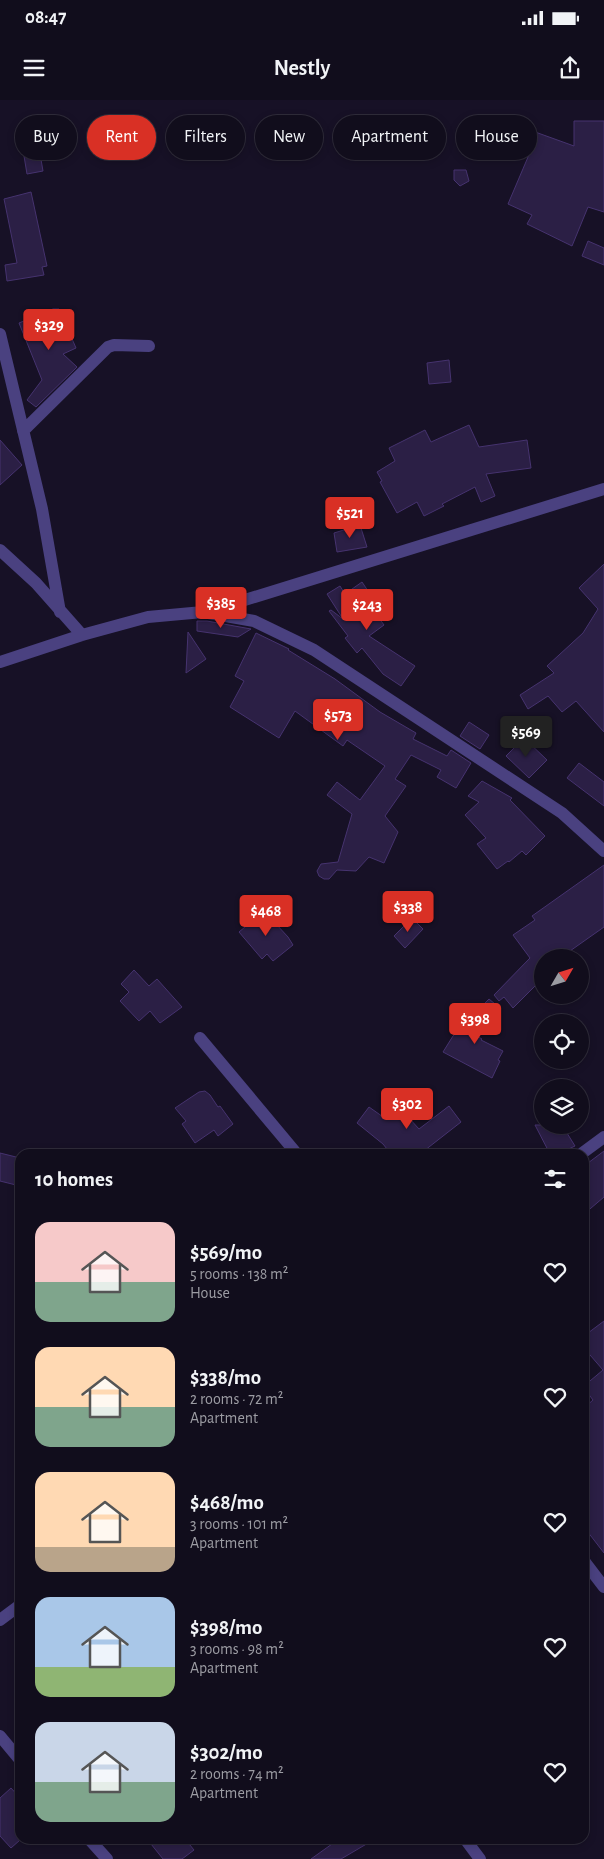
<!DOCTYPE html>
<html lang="en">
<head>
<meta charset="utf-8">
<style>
	:root { --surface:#110d1c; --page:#1a1625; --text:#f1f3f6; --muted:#9c9ca3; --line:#302d3b; --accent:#d93025 }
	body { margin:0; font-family:"Alegreya Sans",sans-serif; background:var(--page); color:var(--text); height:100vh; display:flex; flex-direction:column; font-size:19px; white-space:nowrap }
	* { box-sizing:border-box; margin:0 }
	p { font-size:16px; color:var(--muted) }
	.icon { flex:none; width:28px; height:28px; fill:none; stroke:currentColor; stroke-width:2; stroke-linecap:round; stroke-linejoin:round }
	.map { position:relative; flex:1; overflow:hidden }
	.details { position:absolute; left:15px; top:1049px; width:574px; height:695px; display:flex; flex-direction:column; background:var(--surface); border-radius:15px; box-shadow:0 2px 8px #0003,0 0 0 1px var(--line) }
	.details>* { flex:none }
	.banner { position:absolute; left:15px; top:15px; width:575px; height:45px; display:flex; gap:10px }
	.needle { width:32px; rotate:51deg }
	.fabs { position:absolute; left:534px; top:849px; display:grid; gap:10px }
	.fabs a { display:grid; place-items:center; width:55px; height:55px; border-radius:50%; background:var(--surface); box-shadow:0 2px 8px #0003,0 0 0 1px var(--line); font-size:25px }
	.price { position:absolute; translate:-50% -42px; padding:0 11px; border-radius:5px; background:var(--accent); color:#fff; font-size:16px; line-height:32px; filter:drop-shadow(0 1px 2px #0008) }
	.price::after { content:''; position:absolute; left:50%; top:30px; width:15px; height:11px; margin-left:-8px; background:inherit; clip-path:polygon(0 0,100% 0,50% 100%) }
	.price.active { background:#222; color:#fff }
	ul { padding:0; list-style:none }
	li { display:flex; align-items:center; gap:15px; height:125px; padding:0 20px }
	li span { display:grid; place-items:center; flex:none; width:140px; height:100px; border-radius:15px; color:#555 }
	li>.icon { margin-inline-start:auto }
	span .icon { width:60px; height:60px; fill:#fffc; stroke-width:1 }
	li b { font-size:21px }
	h2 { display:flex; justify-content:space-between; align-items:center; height:60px; padding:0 20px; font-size:21px }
	.pill { padding:0 18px; border-radius:22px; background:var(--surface); box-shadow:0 2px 8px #0003,0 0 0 1px var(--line); font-size:18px; line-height:45px }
	.pill.active { background:var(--accent); color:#fff }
	.status { display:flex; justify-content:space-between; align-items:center; height:35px; padding:0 25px; background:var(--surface); direction:ltr }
	.status svg { height:14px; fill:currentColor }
	header { display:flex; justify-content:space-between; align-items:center; height:65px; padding:0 20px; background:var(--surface); font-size:22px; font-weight:600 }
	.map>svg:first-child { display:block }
	.building { fill:#2b1f45; stroke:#46336f }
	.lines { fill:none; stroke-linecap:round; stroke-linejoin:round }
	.minor { stroke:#4a4180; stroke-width:12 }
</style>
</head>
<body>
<div class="status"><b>08:47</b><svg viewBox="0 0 49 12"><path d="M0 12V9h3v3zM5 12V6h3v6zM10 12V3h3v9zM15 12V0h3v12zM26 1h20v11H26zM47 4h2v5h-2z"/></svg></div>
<header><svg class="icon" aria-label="menu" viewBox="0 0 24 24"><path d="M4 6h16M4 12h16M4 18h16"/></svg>Nestly<svg class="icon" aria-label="share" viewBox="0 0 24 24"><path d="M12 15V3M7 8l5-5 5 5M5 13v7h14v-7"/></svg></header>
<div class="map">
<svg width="604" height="1759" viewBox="0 0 604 1759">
	<rect width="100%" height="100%" fill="#171126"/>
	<path class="building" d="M574,21H604V112L588,107L572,146L527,124L532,115L508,104L531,50L507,43L513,24L574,46Z
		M106 31a8 8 0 1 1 16 0a8 8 0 1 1-16 0Z
		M39,48L43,71L27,74L23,50Z
		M454,70H466L469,81L460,86L454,80Z
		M31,92L47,166L42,167L44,175L7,181L5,165L17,163L4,99Z
		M588,141L604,148V165L582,156Z
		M53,209H59L76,248L63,254L77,267L36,307L27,300L42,280L19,223Z
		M449,260L451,282L429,284L427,263Z
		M469,325L479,347L527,340L531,368L486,374L495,396L481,402L475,387L442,404L444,406L424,416L417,402L397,413L380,382L382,381L377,372L395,361L389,348L425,330L431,342Z
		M0,340L22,365L0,385Z
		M360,425L367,447L337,452L334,433Z
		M604,464V632L576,601L562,612L548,596L528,609L520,595L554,573L547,566L583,533L598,509L579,488Z
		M362,482L374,500L369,504L384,525L369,536L415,566L401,586L383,574L362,548L357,553L345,538L348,536L329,511L331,510L343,519L327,494L340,486L345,494Z
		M197,521H207L251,529L238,537L197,531Z
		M188,532L206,559L186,573Z
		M256,533L289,549L288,550L335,579L380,612L416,633L413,639L447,656L451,650L471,663L456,688L437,677L441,670L411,655L395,679L406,686L385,716L398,732L384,763L369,757L356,771L337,770L329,779H324L319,776L317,771L321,764L338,762L352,714L327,695L337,682L360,700L385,666L347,640L343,646L295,611L279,638L230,607L244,581L235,576Z
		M469,622L489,635L480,649L460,636Z
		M524,638L547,660L529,678L506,656Z
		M579,663L604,682V706L567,678Z
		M482,681L512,698L510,700L545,736L526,755L522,751L509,762L508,761L497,769L477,744L486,738L465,715L479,702L468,696Z
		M604,765V827L560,858H542V870L536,875L541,880L513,908L504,897L499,901L494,895L530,858L513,835L535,820L532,816Z
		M264,811L288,837L293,845L273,861L267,854L262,859L239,832Z
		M412,818L423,829L405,848L394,836Z
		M134,870L149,886L157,879L182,907L160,923L150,911L139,921L120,901L129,892L121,884Z
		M489,899L495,904L475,935L482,939L481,940L503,951L498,960L500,961L492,978L443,952L453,936Z
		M205,991L210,995L218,1007L220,1006L233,1024L218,1036L214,1030L195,1043L182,1024L186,1021L175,1008L199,992Z
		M449,1006L461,1022L420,1054H391L383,1044L357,1023L369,1007L386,1019L399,1007L419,1029Z
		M535,1025H562L575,1046L558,1054H550Z
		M604,1051V1097L584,1114V1066Z
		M0,1053L20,1058V1086L0,1081Z
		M604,1221V1453L584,1427V1308L593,1300L584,1288V1286L603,1270L584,1248V1236Z
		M11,1688L20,1698V1740L11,1748L0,1736V1698Z
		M147,1739H185L194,1750L182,1759H163Z
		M339,1739H375L341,1759H311Z"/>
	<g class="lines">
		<path class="minor" d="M0,234L42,409L60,512
			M23,331L108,247L114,245L149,246
			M0,450L36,483L82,535
			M206,512L604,389
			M0,562L82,535L148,517L203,512L254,521L314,550L562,713L604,751
			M200,938L297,1054
			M581,1054L604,1037
			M584,1461L604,1487
			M0,1520L20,1505
			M0,1636L20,1660
			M89,1739L107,1759
			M465,1739L480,1759"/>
	</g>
</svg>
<div class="fabs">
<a><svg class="needle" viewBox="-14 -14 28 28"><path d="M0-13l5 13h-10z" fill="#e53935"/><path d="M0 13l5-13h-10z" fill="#9c9ca3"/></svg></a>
<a><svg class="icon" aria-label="locate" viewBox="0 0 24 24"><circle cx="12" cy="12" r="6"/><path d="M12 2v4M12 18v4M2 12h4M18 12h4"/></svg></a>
<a><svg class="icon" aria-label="layers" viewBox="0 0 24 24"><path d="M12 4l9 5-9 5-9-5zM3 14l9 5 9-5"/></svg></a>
</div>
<b class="price" style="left:49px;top:251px">$329</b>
<b class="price" style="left:350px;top:439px">$521</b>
<b class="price" style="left:221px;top:529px">$385</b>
<b class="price" style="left:367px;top:531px">$243</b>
<b class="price" style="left:338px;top:641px">$573</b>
<b class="price active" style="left:526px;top:658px">$569</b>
<b class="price" style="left:408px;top:833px">$338</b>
<b class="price" style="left:266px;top:837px">$468</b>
<b class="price" style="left:475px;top:945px">$398</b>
<b class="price" style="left:407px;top:1030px">$302</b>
<div class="banner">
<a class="pill">Buy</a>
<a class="pill active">Rent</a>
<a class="pill">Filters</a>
<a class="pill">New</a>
<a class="pill">Apartment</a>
<a class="pill">House</a>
</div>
<section class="details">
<h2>10 homes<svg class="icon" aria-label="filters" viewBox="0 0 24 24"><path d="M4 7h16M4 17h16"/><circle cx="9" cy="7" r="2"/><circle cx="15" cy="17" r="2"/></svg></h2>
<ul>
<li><span style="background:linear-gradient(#f6c9c9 60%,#7fa58c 0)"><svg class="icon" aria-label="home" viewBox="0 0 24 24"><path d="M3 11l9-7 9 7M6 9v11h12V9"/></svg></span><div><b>$569/mo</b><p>5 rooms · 138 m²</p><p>House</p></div><svg class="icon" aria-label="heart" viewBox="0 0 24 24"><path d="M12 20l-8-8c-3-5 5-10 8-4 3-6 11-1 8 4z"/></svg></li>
<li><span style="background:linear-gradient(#ffd9b3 60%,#7fa58c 0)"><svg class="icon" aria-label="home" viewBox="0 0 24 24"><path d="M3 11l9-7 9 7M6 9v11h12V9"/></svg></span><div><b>$338/mo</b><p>2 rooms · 72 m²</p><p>Apartment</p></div><svg class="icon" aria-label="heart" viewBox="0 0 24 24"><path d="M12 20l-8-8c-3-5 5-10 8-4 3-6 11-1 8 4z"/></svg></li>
<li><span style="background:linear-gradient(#ffd9b3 75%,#b9a48a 0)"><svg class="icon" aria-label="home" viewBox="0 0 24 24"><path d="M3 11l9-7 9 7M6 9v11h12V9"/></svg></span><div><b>$468/mo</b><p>3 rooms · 101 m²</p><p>Apartment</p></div><svg class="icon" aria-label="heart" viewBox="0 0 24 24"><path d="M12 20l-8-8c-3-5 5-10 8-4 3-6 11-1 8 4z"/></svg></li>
<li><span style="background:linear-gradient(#a9c7e8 70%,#8fb573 0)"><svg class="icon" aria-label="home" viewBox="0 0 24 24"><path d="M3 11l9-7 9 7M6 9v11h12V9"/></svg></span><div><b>$398/mo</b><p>3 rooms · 98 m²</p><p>Apartment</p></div><svg class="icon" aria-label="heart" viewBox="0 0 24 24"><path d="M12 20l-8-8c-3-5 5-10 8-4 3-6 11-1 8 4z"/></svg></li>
<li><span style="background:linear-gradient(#c9d6e8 60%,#7fa58c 0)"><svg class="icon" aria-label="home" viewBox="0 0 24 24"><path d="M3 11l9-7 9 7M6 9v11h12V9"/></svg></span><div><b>$302/mo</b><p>2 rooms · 74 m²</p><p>Apartment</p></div><svg class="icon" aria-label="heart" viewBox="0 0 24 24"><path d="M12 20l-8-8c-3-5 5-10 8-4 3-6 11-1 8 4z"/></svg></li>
</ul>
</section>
</div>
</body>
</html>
